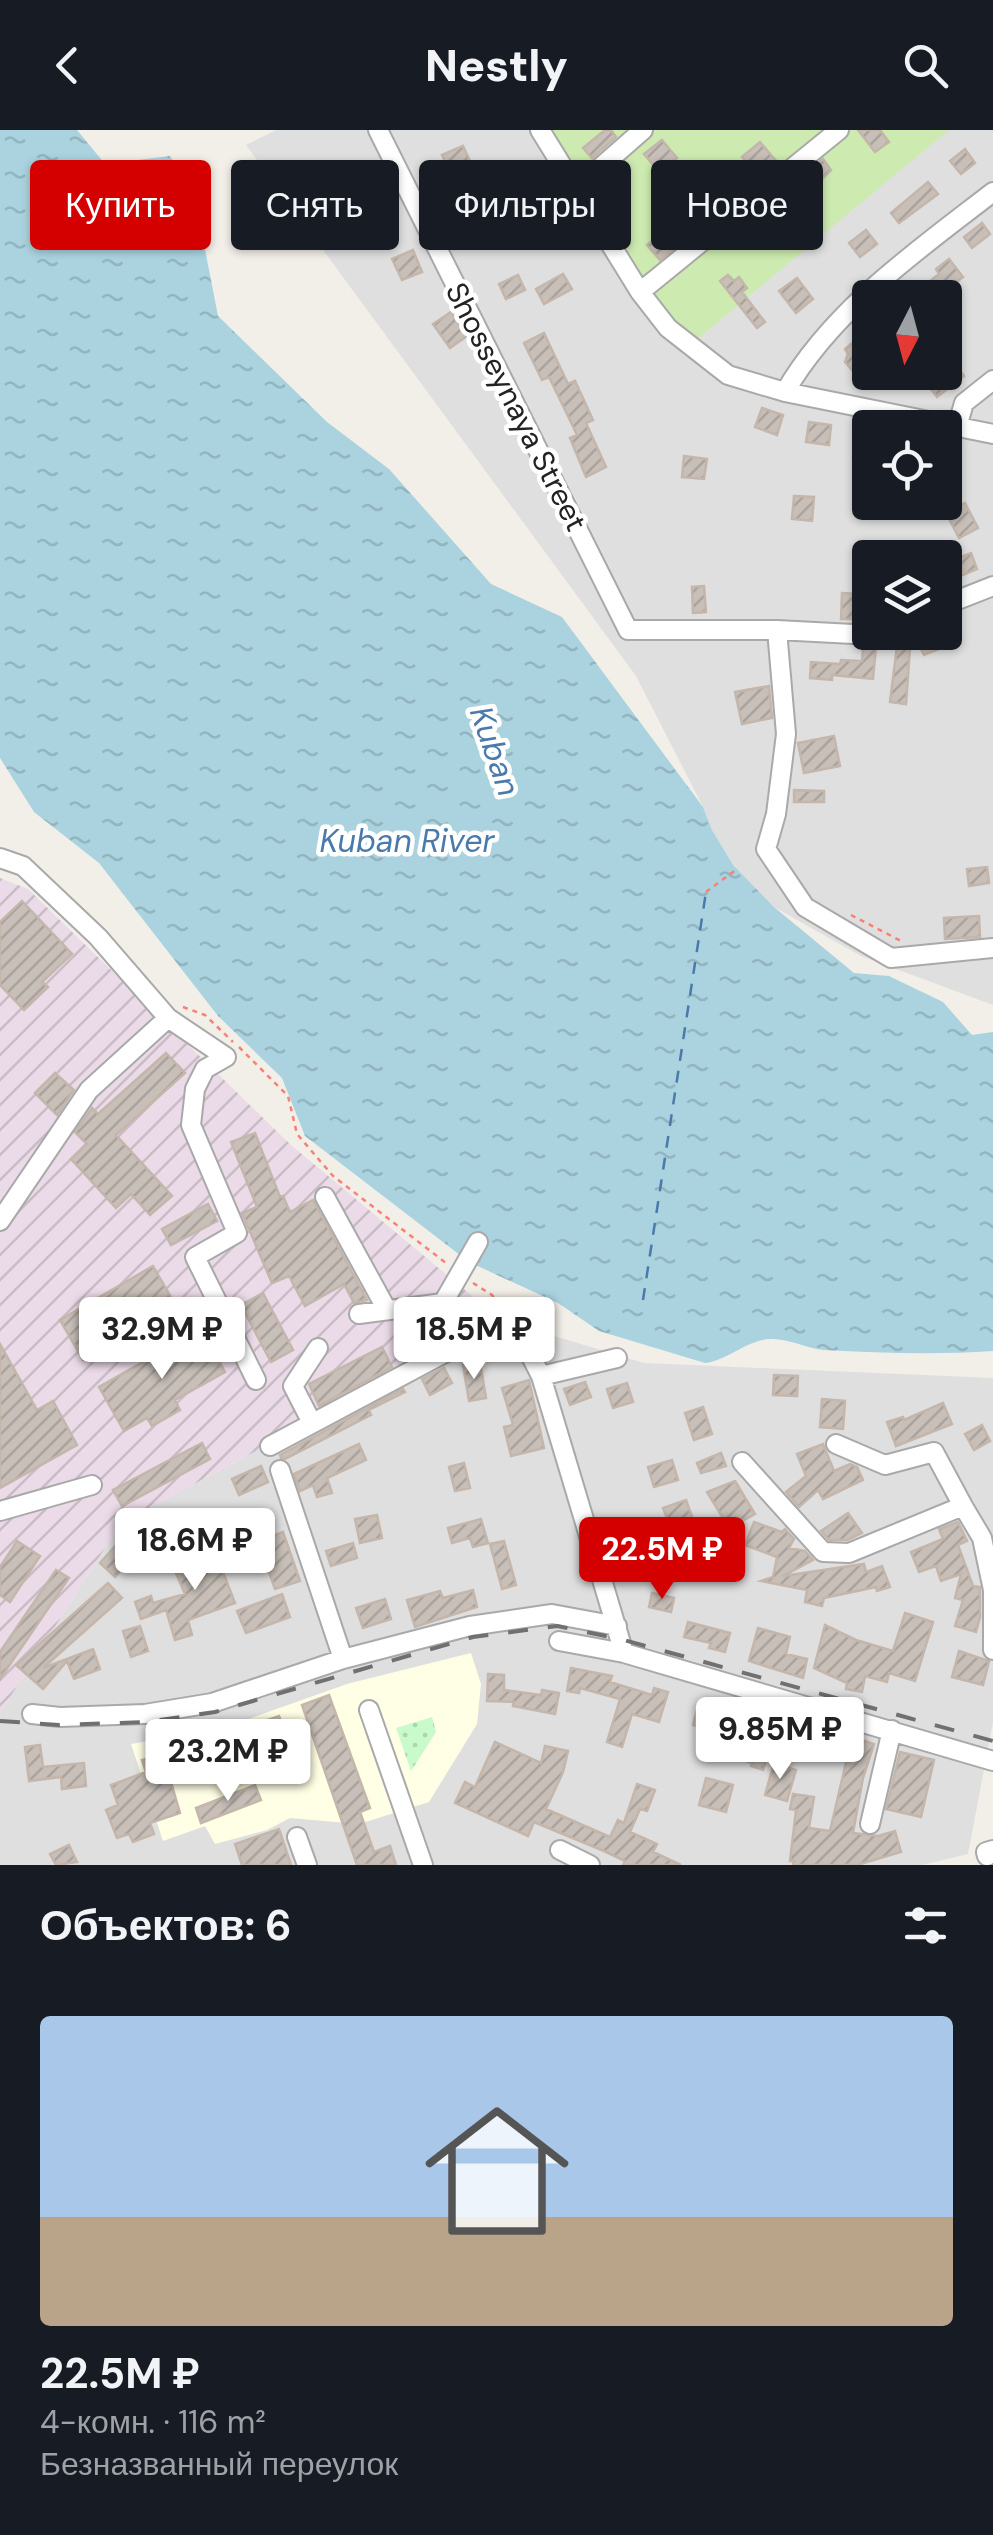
<!DOCTYPE html>
<html lang="ru">
<head>
<meta charset="utf-8">
<style>
	:root { --surface:#171b24; --page:#242831; --text:#f1f3f6; --muted:#9ea1a6; --accent:#d40000 }
	body { margin:0; font-family:"DM Sans",sans-serif; background:var(--page); color:var(--text); height:100vh; display:flex; flex-direction:column; font-size:38px; white-space:nowrap }
	* { box-sizing:border-box; margin:0 }
	p { font-size:32px; color:var(--muted) }
	.icon { flex:none; width:55px; height:55px; fill:none; stroke:currentColor; stroke-width:2; stroke-linecap:round; stroke-linejoin:round }
	.map { position:relative; height:1735px; overflow:hidden }
	.drawer { display:flex; flex-direction:column; background:var(--surface); flex:1 }
	.drawer>* { flex:none }
	.hud { position:absolute; left:30px; top:30px; width:935px; height:90px; display:flex; gap:20px }
	.needle { width:65px; rotate:186deg }
	.fabs { position:absolute; left:852px; top:150px; display:grid; gap:20px }
	.fabs a { display:grid; place-items:center; width:110px; height:110px; border-radius:10px; background:var(--surface); box-shadow:0 2px 8px #0004; font-size:50px }
	.price { position:absolute; translate:-50% -85px; padding:0 22px; border-radius:10px; background:#fff; color:#222; font-size:32px; line-height:65px; filter:drop-shadow(0 2px 5px #0008) }
	.price::after { content:''; position:absolute; left:50%; top:60px; width:30px; height:22px; margin-left:-15px; background:inherit; clip-path:polygon(0 0,100% 0,50% 100%) }
	.price.on { background:var(--accent); color:#fff }
	ul { padding:0; list-style:none }
	li { display:grid; align-content:center; gap:20px; height:530px; padding:0 40px }
	li span { display:grid; place-items:center; height:310px; border-radius:10px; color:#555 }
	li>.icon { margin-inline-start:auto }
	span .icon { width:180px; height:180px; fill:#fffc; stroke-width:1 }
	li b { font-size:42px }
	h2 { display:flex; justify-content:space-between; align-items:center; height:120px; padding:0 40px; font-size:42px }
	.chip { padding:0 35px; border-radius:10px; background:var(--surface); box-shadow:0 2px 8px #0004; font-size:35px; line-height:90px }
	.chip.on { background:var(--accent); color:#fff }
	header { display:flex; justify-content:space-between; align-items:center; height:130px; padding:0 40px; background:var(--surface); font-size:45px; font-weight:800 }
	.map>svg:first-child { display:block }
	.residential { fill:#e0dfdf; fill-rule:evenodd }
	.industrial { fill:url(#industrial-furrows) }
	.education { fill:#ffffe5 }
	.park { fill:url(#park-dots) }
	.garden { fill:#cdebb0 }
	.water { fill:url(#water-ripples) }
	.lines { fill:none; stroke-linecap:round; stroke-linejoin:round }
	.ferry { stroke:#4a7aab; stroke-width:2.5; stroke-dasharray:12 10; stroke-linecap:butt }
	.building { fill:url(#building-hatch); stroke:#c4b6ab; stroke-width:2.5 }
	.minor-casing { stroke:#a9a9a9; stroke-width:22 }
	.path { stroke:#fa8072; stroke-width:2.5; stroke-dasharray:5 5; stroke-linecap:butt }
	.minor { stroke:#fff; stroke-width:18 }
	.rail { stroke:#707070; stroke-width:4; stroke-dasharray:20 20; stroke-linecap:butt }
	.labels { text-anchor:middle; stroke-width:9; stroke-linejoin:round; paint-order:stroke }
	.street-label { font-size:30px; fill:#222; stroke:#fff }
	.water-label { font-size:32px; font-style:italic; fill:#4a7aab; stroke:#fff }
</style>
</head>
<body>
<header><svg class="icon" aria-label="back" viewBox="0 0 24 24"><path d="M15 5l-7 7 7 7"/></svg>Nestly<svg class="icon" aria-label="search" viewBox="0 0 24 24"><circle cx="10" cy="10" r="6"/><path d="M15 15l6 6"/></svg></header>
<div class="map">
<svg width="993" height="1735" viewBox="0 0 993 1735">
	<defs>
		<pattern id="industrial-furrows" width="10" height="10" patternUnits="userSpaceOnUse" patternTransform="scale(2.5)"><rect width="10" height="10" fill="#ebdbe8"/><path d="M-1 1l2-2M0 10L10 0M9 11l2-2" fill="none" stroke="#c9bcc7"/></pattern>
		<pattern id="park-dots" width="8" height="8" patternUnits="userSpaceOnUse" patternTransform="scale(2.5)"><rect width="8" height="8" fill="#c8facc"/><path d="M2 2h.1M6 6h.1" fill="none" stroke="#acd6af" stroke-width="1.8" stroke-linecap="round"/></pattern>
		<pattern id="water-ripples" width="26" height="14" patternUnits="userSpaceOnUse" patternTransform="scale(2.5)"><rect width="26" height="14" fill="#aad3df"/><path d="M2 4q2-2 4 0t4 0M15 11q2-2 4 0t4 0" fill="none" stroke="#92b5bf"/></pattern>
		<pattern id="building-hatch" width="6" height="6" patternUnits="userSpaceOnUse" patternTransform="scale(2.5)"><rect width="6" height="6" fill="#c7bfb8"/><path d="M-1 1l2-2M0 6l6-6M5 7l2-2" fill="none" stroke="#aba49e"/></pattern>
	</defs>
	<rect width="100%" height="100%" fill="#f2efe9"/>
	<path class="residential" d="M276,0H993V875L861,826L774,777L738,742L712,700L703,677L636,546L246,15ZM870,168H945V242H870ZM870,298H945V372H870ZM870,428H945V502H870Z
		M501,1190L644,1233L993,1248V1592L968,1724L922,1735H0V1583L121,1393Z"/>
	<path class="industrial" d="M0,748L28,759L291,1015L501,1190L121,1393L0,1583Z"/>
	<path class="education" d="M471,1523L481,1554L477,1594L429,1672L359,1694L290,1688L267,1700L215,1714L205,1696L163,1711L131,1614L220,1599L347,1554Z"/>
	<path class="park" d="M432,1587L436,1602L411,1641L396,1598Z"/>
	<path class="garden" d="M540,0H949L689,216L668,198Z"/>
	<path class="water" d="M0,0H77L105,34L170,26L194,63L218,186L327,292L389,339L491,454L562,487L703,677L712,700L734,736L774,777L854,843L889,846L943,872L972,905L993,902V1221C937,1225 879,1223 823,1220C806,1218 787,1208 770,1209C747,1210 728,1230 705,1233L599,1201L558,1173L469,1132L305,1006L282,948L218,886L99,733L34,682L0,628Z"/>
	<g class="lines">
		<path class="ferry" d="M643,1170L706,762"/>
	</g>
	<path class="building" d="M605,0H611L616,7L592,28L583,18Z
		M858,0H880L889,12L875,22Z
		M662,10L677,28L659,42L644,24Z
		M760,12L778,33L760,48L742,27Z
		M463,16L477,46L456,56L442,25Z
		M965,19L975,33L961,44L950,31Z
		M823,29L831,40L806,65L795,52Z
		M928,52L938,64L899,93L891,83Z
		M551,59L559,77L539,87L530,68Z
		M778,66L791,82L750,110L740,97Z
		M695,68L712,88L660,130L647,115L678,89L675,85Z
		M982,93L990,104L972,118L964,107Z
		M866,100L877,114L860,127L849,113Z
		M413,120L422,142L402,150L392,129Z
		M949,129L963,147L935,168H909L939,144L936,139Z
		M563,144L572,159L544,174L536,159Z
		M518,145L525,160L506,169L499,154Z
		M728,145L734,151L739,147L747,158L742,162L765,192L757,198L720,151Z
		M797,148L813,169L796,183L779,161Z
		M451,182L467,206L450,218L433,194Z
		M544,203L568,254L575,251L593,290L586,293L606,337L586,347L570,308L577,305L567,284L549,247L542,250L524,213Z
		M870,206V241L863,247L861,244L858,247L845,232L848,224L845,219L858,208L862,212Z
		M945,222L964,246L937,267L918,242H945Z
		M762,278L783,285L777,305L755,297Z
		M809,292L831,295L829,315L806,312Z
		M855,306L870,308V328L853,327Z
		M684,326L707,329L704,349L682,347Z
		M794,366L814,367L812,391L792,389Z
		M965,373L978,398L959,408L946,383Z
		M971,423L977,439L953,449L947,432Z
		M704,456L706,482L693,483L692,457Z
		M842,463L860,464L859,489H841Z
		M943,502L949,515L924,525L918,513Z
		M897,516L910,518L906,574L890,572Z
		M863,517H876L873,549L832,545V550L810,548L811,532L840,534L841,530L862,531Z
		M769,556L772,588L742,594L735,562Z
		M834,606L840,636L804,643L798,613Z
		M794,660L824,661V672H794Z
		M987,737L989,753L969,756L967,739Z
		M22,771L72,824L42,852L48,857L24,880L0,855V792Z
		M979,786L980,807L945,809L944,788Z
		M166,923L185,943L116,1005L172,1066L150,1085L131,1064L116,1078L71,1029L87,1014L75,1002L92,978L98,984Z
		M55,943L74,960L57,985L35,963Z
		M255,1003L280,1067L283,1066L290,1082L313,1070L367,1170L354,1173L344,1154L305,1176L289,1146L272,1153L242,1083L257,1077L231,1012Z
		M208,1074L217,1091L171,1115L162,1099Z
		M153,1136L176,1176L83,1230L60,1190Z
		M263,1163L293,1220L271,1232L241,1175Z
		M201,1199L225,1242L175,1270L180,1280L152,1296L147,1288L124,1301L99,1257Z
		M0,1214L37,1280L53,1271L77,1315L0,1358Z
		M382,1217L392,1237L319,1276L309,1254Z
		M480,1232L486,1268L469,1271L463,1235Z
		M444,1238L452,1253L430,1265L422,1249Z
		M774,1245L798,1246L797,1266L773,1265Z
		M529,1250L544,1318L511,1326L504,1297L513,1295L502,1258Z
		M585,1252L591,1267L570,1275L564,1259Z
		M627,1253L633,1272L613,1278L607,1259Z
		M403,1259L405,1262L369,1280L371,1285L285,1329L281,1328L280,1325Z
		M822,1269L845,1271L843,1299L820,1297Z
		M943,1273L952,1294L896,1316L887,1292L903,1287L904,1290Z
		M703,1277L712,1304L694,1310L685,1283Z
		M982,1295L990,1311L974,1320L965,1304Z
		M202,1313L210,1329L122,1376L113,1360Z
		M359,1314L366,1330L327,1348L332,1363L317,1367L313,1355L300,1361L294,1344Z
		M823,1314L834,1341L850,1334L857,1337L863,1350L823,1369L818,1360L799,1377L786,1362L806,1346L797,1324Z
		M721,1323L726,1336L701,1343L697,1333Z
		M672,1330L678,1350L654,1357L648,1337Z
		M464,1333L470,1358L455,1361L449,1337Z
		M261,1336L268,1352L239,1365L232,1349Z
		M735,1351L755,1384L729,1398L707,1362Z
		M686,1370L695,1395L673,1403L663,1378Z
		M848,1383L862,1403L847,1410H829L821,1401Z
		M377,1385L382,1408L360,1413L355,1389Z
		M208,1387L215,1397L180,1420L173,1410Z
		M481,1389L488,1413L473,1417L470,1408L452,1413L448,1398Z
		M754,1392L782,1402L785,1399L794,1409L789,1418L805,1421L813,1430L783,1446L864,1434L866,1442L882,1436L890,1457L877,1461L876,1457L824,1468L822,1476L805,1472L807,1460L761,1451L773,1447L777,1427L745,1415Z
		M958,1392L967,1411L958,1415L973,1456L980,1457V1487L976,1502L955,1496L963,1470L955,1468L961,1444L941,1451L936,1436L919,1442L911,1422L943,1409L939,1399Z
		M283,1402L300,1451L275,1459L258,1412Z
		M125,1405L140,1419L115,1447L100,1433Z
		M17,1411L40,1426L10,1472L0,1465V1437Z
		M504,1411L516,1455L502,1459L490,1414Z
		M668,1412L674,1428L647,1437L642,1420Z
		M353,1413L357,1428L331,1436L326,1421Z
		M230,1417L239,1436L223,1442L235,1473L188,1490L192,1505L175,1510L166,1480L141,1489L135,1472L151,1466L153,1473L185,1464L175,1441Z
		M56,1440L69,1448L0,1549V1522Z
		M108,1453L122,1468L43,1538L93,1519L100,1539L74,1549L67,1531L43,1559L16,1535Z
		M473,1460L477,1477L415,1497L407,1470L440,1461L443,1468Z
		M652,1463L674,1468L671,1482L649,1477Z
		M282,1464L290,1487L246,1503L237,1481Z
		M385,1469L391,1489L363,1498L356,1478Z
		M905,1483L933,1492L915,1551L889,1543L887,1552L865,1546L862,1562L846,1559L847,1553L814,1538L825,1495L856,1510L893,1521Z
		M688,1492L730,1503L725,1522L709,1518L711,1513L684,1507Z
		M140,1496L148,1521L131,1527L123,1501Z
		M758,1498L790,1507L786,1524L807,1529L803,1548L749,1531Z
		M959,1521L989,1531L983,1555L952,1547Z
		M571,1538L612,1546L610,1552L652,1565L654,1558L668,1562L659,1592L632,1584L622,1617L607,1612L620,1569L580,1558L579,1563L567,1561Z
		M488,1544L504,1545V1560L541,1565L542,1560L559,1563L555,1584L513,1576L514,1572L487,1571Z
		M329,1565L370,1678L360,1682L374,1722L390,1716L396,1735H357L302,1575Z
		M699,1573L714,1577L711,1587L750,1598L747,1611L770,1618L763,1640L751,1636L752,1633L720,1623L725,1605L693,1595Z
		M279,1586L285,1603L241,1618L235,1601Z
		M832,1600L874,1614L863,1648L853,1703L878,1706L895,1701L901,1722L857,1735H793L794,1731H790L796,1680L790,1679L793,1664L814,1667L809,1698L830,1701L847,1628L832,1623L834,1618L827,1615Z
		M495,1612L541,1633L545,1616L568,1621L563,1642L546,1679L610,1707L618,1690L624,1693L637,1654L655,1660L647,1681L640,1679L630,1702L657,1714L653,1722L681,1735H623L625,1731L604,1721L534,1692L528,1706L455,1673L465,1652L475,1657Z
		M40,1615L43,1637L84,1633L86,1656L62,1659L61,1647L29,1651L25,1617Z
		M169,1622L177,1647L170,1649L180,1683L150,1693L154,1704L133,1712L129,1704L117,1708L106,1680L118,1675L111,1655L146,1642L142,1630Z
		M900,1622L934,1630L921,1687L886,1679Z
		M774,1633L796,1640L787,1671L765,1665Z
		M706,1648L733,1655L726,1682L699,1675Z
		M255,1655L261,1670L201,1693L196,1678Z
		M279,1699L291,1735H242L235,1714Z
		M69,1715L77,1732L56,1735L50,1724Z"/>
	<g class="lines">
		<defs>
			<path id="minor" d="M378,0L628,500H777L872,505L878,502
				M540,0L640,162L668,198L728,245L785,262L993,304
				M578,57L643,0
				M640,162L839,0
				M785,262C833,179 918,120 993,62
				M957,297L964,273L993,250
				M945,475L993,456
				M777,500L786,604L776,684L766,719L805,777L891,828L993,818
				M0,728L23,736L98,807L168,888L89,960L0,1091
				M168,888L226,927L205,939L195,959L191,995L237,1103L195,1127L256,1250
				M325,1067L387,1180
				M443,1173L478,1112
				M359,1184L443,1173L471,1209
				M541,1246L617,1228
				M312,1293L293,1256L318,1218
				M836,1314L885,1335L934,1322L963,1376
				M270,1316L499,1194L521,1207L541,1246L624,1523
				M742,1332L823,1422L849,1423L963,1376L982,1408L993,1460V1520
				M280,1340L343,1529
				M0,1381L92,1355
				M559,1511L624,1523L993,1631
				M369,1580L423,1735
				M32,1584L60,1587L145,1584L212,1573L343,1529L470,1496L552,1484L617,1496
				M870,1694L892,1600
				M297,1707L307,1735
				M560,1720L590,1735
				M987,1726L986,1722L993,1720"/>
		</defs>
		<use href="#minor" class="minor-casing"/>
		<path class="path" d="M706,762L737,739
			M851,785L901,811
			M183,877L205,885L233,912
			M239,917L288,966L297,1004L333,1046L446,1133
			M473,1153L492,1165L501,1176"/>
		<use href="#minor" class="minor"/>
		<path class="rail" d="M0,1591L59,1595L146,1592L215,1582L473,1507L557,1496L620,1509L993,1611"/>
	</g>
	<g class="labels">
		<g class="street-label">
			<text transform="translate(516 277) rotate(63)" y="10">Shosseynaya Street</text>
		</g>
		<g class="water-label">
			<text transform="translate(495 621) rotate(71)" y="11">Kuban</text>
			<text x="407" y="722">Kuban River</text>
		</g>
	</g>
</svg>
<div class="fabs">
<a><svg class="needle" viewBox="-14 -14 28 28"><path d="M0-13l5 13h-10z" fill="#e53935"/><path d="M0 13l5-13h-10z" fill="#9ea1a6"/></svg></a>
<a><svg class="icon" aria-label="locate" viewBox="0 0 24 24"><circle cx="12" cy="12" r="6"/><path d="M12 2v4M12 18v4M2 12h4M18 12h4"/></svg></a>
<a><svg class="icon" aria-label="layers" viewBox="0 0 24 24"><path d="M12 4l9 5-9 5-9-5zM3 14l9 5 9-5"/></svg></a>
</div>
<b class="price" style="left:162px;top:1252px">32.9M ₽</b>
<b class="price" style="left:474px;top:1252px">18.5M ₽</b>
<b class="price" style="left:195px;top:1463px">18.6M ₽</b>
<b class="price on" style="left:662px;top:1472px">22.5M ₽</b>
<b class="price" style="left:780px;top:1652px">9.85M ₽</b>
<b class="price" style="left:228px;top:1674px">23.2M ₽</b>
<div class="hud">
<a class="chip on">Купить</a>
<a class="chip">Снять</a>
<a class="chip">Фильтры</a>
<a class="chip">Новое</a>
</div>
</div>
<section class="drawer">
<h2>Объектов: 6<svg class="icon" aria-label="filters" viewBox="0 0 24 24"><path d="M4 7h16M4 17h16"/><circle cx="9" cy="7" r="2"/><circle cx="15" cy="17" r="2"/></svg></h2>
<ul>
<li><span style="background:linear-gradient(#a9c7e8 65%,#b9a48a 0)"><svg class="icon" aria-label="home" viewBox="0 0 24 24"><path d="M3 11l9-7 9 7M6 9v11h12V9"/></svg></span><div><b>22.5M ₽</b><p>4-комн. · 116 m²</p><p>Безназванный переулок</p></div></li>
</ul>
</section>
</body>
</html>
